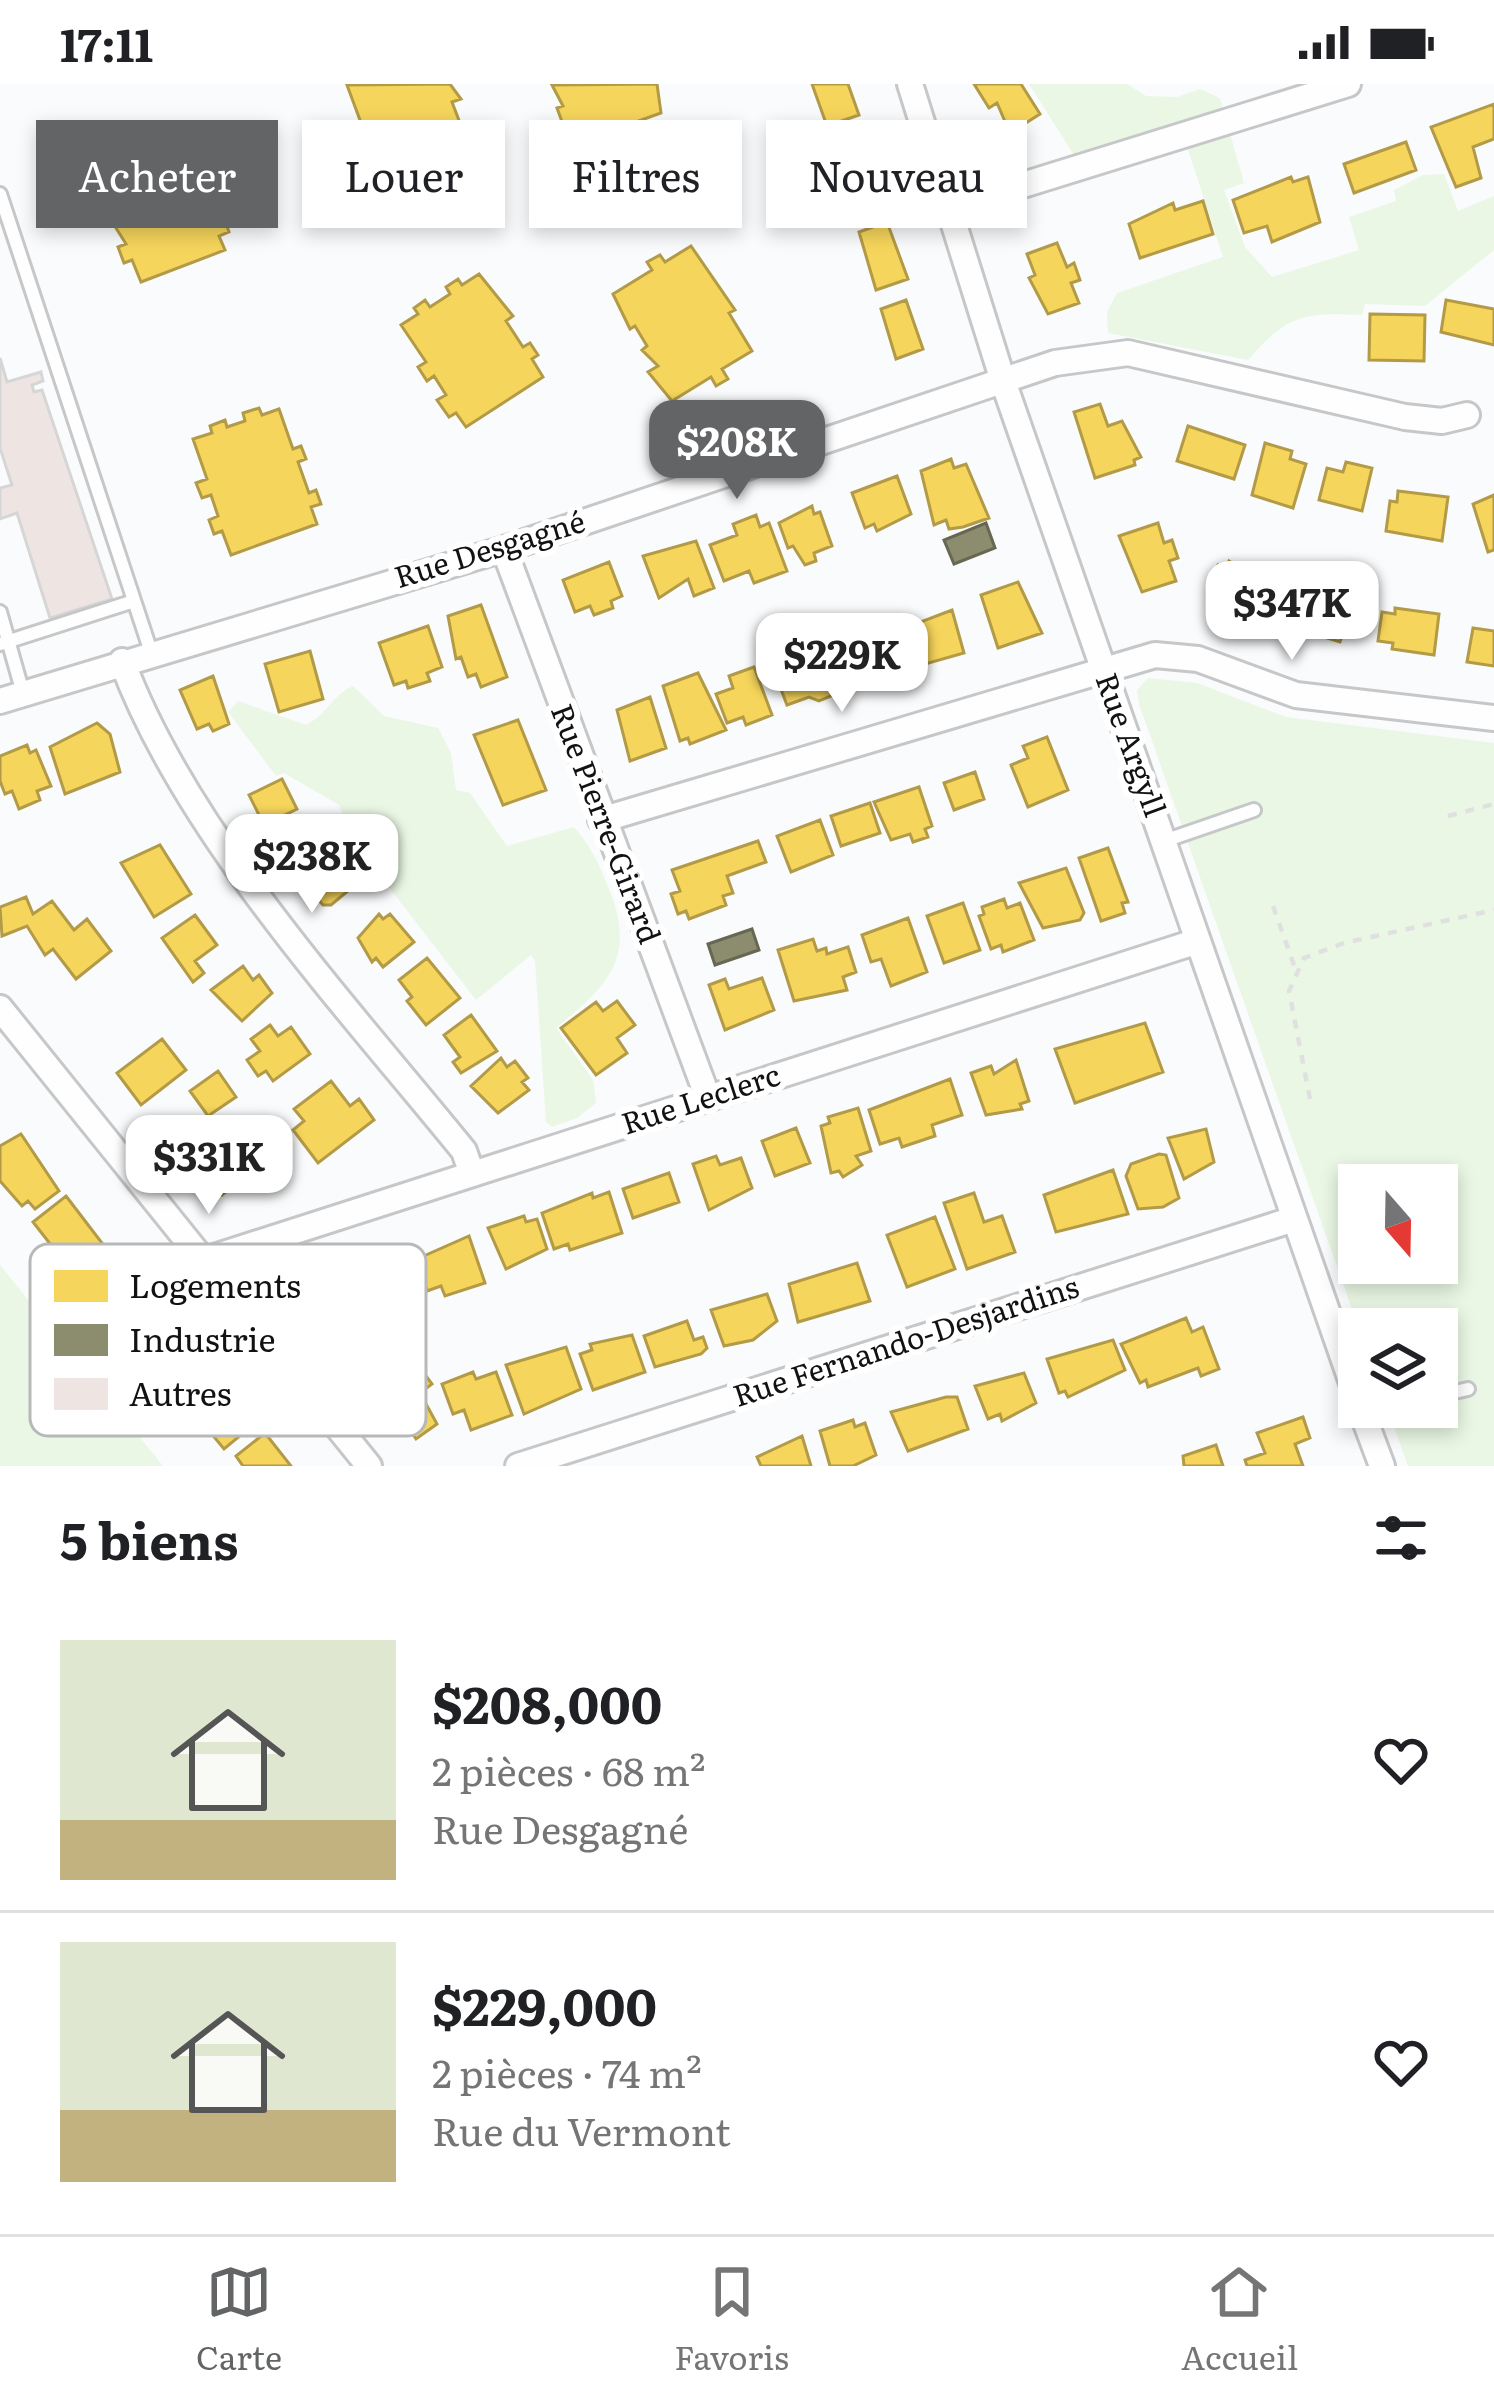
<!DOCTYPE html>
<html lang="fr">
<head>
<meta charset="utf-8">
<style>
	:root { --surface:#fff; --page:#f2f2f2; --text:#202124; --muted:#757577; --line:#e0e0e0; --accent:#636465 }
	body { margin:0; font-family:Literata,serif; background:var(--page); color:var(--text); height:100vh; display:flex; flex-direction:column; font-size:45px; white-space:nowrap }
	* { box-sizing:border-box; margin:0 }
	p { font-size:39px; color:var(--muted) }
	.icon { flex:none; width:66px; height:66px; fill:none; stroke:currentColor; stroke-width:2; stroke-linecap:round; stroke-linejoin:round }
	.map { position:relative; height:1382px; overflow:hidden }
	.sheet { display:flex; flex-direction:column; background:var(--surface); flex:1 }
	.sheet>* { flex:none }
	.guide { position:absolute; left:36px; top:36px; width:1422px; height:108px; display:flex; gap:24px }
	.needle { width:78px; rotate:160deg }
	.buttons { position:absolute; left:1338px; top:1080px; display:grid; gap:24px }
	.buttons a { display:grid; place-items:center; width:120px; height:120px; border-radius:0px; background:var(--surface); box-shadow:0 6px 18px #0003; font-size:60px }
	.price { position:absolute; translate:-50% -102px; padding:0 27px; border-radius:24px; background:#fff; color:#222; font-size:39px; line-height:78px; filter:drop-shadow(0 3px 6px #0008) }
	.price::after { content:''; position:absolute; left:50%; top:72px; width:36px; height:27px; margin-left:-18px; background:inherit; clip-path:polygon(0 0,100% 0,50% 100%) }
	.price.on { background:var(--accent); color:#fff }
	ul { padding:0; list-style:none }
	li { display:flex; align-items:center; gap:36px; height:300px; padding:0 60px }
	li+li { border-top:3px solid var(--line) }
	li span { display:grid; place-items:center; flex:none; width:336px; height:240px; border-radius:0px; color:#555 }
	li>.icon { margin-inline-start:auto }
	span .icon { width:144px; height:144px; fill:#fffc; stroke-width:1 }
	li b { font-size:51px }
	h2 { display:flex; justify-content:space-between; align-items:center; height:144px; padding:0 60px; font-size:51px }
	.chip { padding:0 42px; border-radius:0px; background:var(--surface); box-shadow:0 6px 18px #0003; font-size:42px; line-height:108px }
	.chip.on { background:var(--accent); color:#fff }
	.status { display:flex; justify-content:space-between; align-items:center; height:84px; padding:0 60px; background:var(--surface); direction:ltr }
	.status svg { height:33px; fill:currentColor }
	.tab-bar { display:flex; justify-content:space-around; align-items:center; height:168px; border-top:3px solid var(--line); background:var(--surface); font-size:33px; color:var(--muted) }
	.tab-bar a { display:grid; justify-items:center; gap:6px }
	.tab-bar .on { color:var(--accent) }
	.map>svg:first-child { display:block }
	.green { fill:#eaf7e4; fill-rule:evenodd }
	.homes { fill:#f6d55c; stroke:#b29a46; stroke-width:3 }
	.industry { fill:#8c8c6e; stroke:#676753; stroke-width:3 }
	.building { fill:#eee5e3; stroke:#d6d6d6; stroke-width:3 }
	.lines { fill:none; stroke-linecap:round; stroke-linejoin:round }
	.lane-casing { stroke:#c6c7c8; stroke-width:18 }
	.street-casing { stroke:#c6c7c8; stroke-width:30 }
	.path { stroke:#e0e0e1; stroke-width:4.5; stroke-dasharray:9 9; stroke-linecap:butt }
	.lane { stroke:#fefeff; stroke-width:12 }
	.street { stroke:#fefeff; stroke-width:24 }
	.labels { text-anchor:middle; stroke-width:12; stroke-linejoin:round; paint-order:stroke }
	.street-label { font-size:30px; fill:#121213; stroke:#fff }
	.key { fill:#fff; stroke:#b8b8b8; stroke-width:3 }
	.key-label { font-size:33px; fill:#121213 }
</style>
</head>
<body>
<div class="status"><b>17:11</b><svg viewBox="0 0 49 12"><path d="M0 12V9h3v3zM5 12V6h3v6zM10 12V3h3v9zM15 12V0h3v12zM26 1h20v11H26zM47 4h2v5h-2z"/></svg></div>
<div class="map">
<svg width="1494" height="1382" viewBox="0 0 1494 1382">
	<rect width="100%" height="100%" fill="#fafbfc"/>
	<path class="green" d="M1029,0H1127L1146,12L1177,13L1200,5L1220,14L1244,99L1224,106L1245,163L1272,193L1359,166L1349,133L1396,117L1394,106L1423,91L1444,90L1458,127L1494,112V166L1425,222L1365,220L1362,231C1303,228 1287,231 1248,276L1108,249L1107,228L1117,209L1223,173L1179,38L1074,71Z
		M1148,594L1197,599L1286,633L1494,659V1382H1408L1387,1323H1437V1245H1359L1139,620L1137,606ZM1359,1101H1437V1179H1359Z
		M353,602L384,632L438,644L451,669L456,706L470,709L507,762L574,743C593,765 601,784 611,810C636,877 605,903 556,944L593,996L596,1019L577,1034L552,1043L546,1038L535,877L531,871L476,916L354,758L339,721L284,689L276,692L228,628L238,617L306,641C328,630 331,612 353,602Z
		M0,1181L163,1382H0Z"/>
	<path class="homes" d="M450,0L461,15L452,18L463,47L472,44L478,60L472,62L479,79L386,115L377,93L370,96L363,79L373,76L366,60L359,63L354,51L364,47L347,1Z
		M657,0L661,29L577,59L571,43L565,46L557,24L563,22L552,1Z
		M812,0H848L859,31L827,42Z
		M974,0H1021L1040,30L1010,49L997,19L989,24Z
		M1494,20V55L1473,63L1481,94L1456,103L1431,43Z
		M169,49L172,58L186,53L201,93L209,90L213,103L205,106L216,137L224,134L229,148L219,152L225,166L141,198L132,176L124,179L118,163L126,160L106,128L115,125L99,84L121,76L118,67L131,62L134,70Z
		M1406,58L1416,86L1354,109L1344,80Z
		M867,77L885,122L856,131L837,87Z
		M1291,93L1293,98L1308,93L1320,138L1272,158L1267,142L1244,149L1233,116Z
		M1203,117L1213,150L1140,174L1129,140L1173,119L1175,126Z
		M887,138L908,195L876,206L859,148Z
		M1057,159L1067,183L1074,179L1080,196L1071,199L1079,219L1048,230L1029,194L1035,191L1027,170Z
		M691,162L735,226L729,229L752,267L722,285L728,295L716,302L711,293L672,317L648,288L658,282L642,266L647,262L635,242L630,245L613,210L652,186L647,178L660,171L665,178Z
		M479,190L513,232L506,237L523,263L530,259L538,271L532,275L543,293L466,343L456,329L449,333L437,316L446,311L434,292L427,297L418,283L426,278L401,241L418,230L414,224L425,216L430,223L450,210L446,203L458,195L462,201Z
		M906,216L923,265L896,275L881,225Z
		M1446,216L1494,225V261L1441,248Z
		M1370,230L1425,231L1424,277L1369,276Z
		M1100,320L1108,342L1122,337L1141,373L1134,376L1135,381L1095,394L1074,328Z
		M259,324L262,331L279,325L293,365L301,362L306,375L298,378L309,409L316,406L321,420L311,423L317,440L231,471L222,447L214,450L209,436L218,432L211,411L202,414L196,399L207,395L193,355L212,349L210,342L225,336L227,343L245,337L243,329Z
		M1188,342L1245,361L1234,395L1177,377Z
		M1265,359L1292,367L1290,375L1306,380L1293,424L1252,411Z
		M951,375L954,384L966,380L989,434L963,443L949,445L946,436L934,441L921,387Z
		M1346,378L1372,384L1362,427L1319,416L1327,384L1343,388Z
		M897,392L911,430L877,447L874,440L865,444L852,409Z
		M1398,407L1448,413L1442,457L1386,447L1390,417L1397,418Z
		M1494,411V466L1488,468L1473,420Z
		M812,422L814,430L820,428L832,462L814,469L816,477L805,481L793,462L788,464L779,439Z
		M756,431L760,443L769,439L787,487L754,499L749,487L724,497L710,461L737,451L733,440Z
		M1158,439L1164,459L1172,456L1178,474L1169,477L1176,497L1142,508L1119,452Z
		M696,457L714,504L694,512L688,495L659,514L643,472Z
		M1229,477L1256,495L1258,489L1281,499L1263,541L1227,525L1233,511L1209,502L1218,481L1226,484Z
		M609,478L622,512L611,517L613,524L594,531L590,522L575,528L563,496Z
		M1018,498L1042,549L998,564L981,511Z
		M1292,504L1351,522L1340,558L1281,540Z
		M481,521L507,593L481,603L476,590L468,593L461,573L456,575L448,532Z
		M1395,524L1439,530L1434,571L1392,565L1393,559L1378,557L1382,528L1395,530Z
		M952,526L964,569L904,586L893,558L906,554L902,545Z
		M428,542L442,583L427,589L430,597L408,604L406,597L394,601L379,559Z
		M1473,544L1494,547V582L1467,578Z
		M862,560L875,594L819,617L809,613L787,621L774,587L796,579L798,584Z
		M310,567L323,615L279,628L265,580Z
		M754,583L772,631L746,641L743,633L727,639L716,610L733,604L729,592Z
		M698,589L726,646L690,660L688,654L680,657L663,602Z
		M213,592L229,640L213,647L209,640L197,645L180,606Z
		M650,613L666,664L630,677L617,626Z
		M518,636L546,706L503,721L474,651Z
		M97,639L110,650L120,688L65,710L50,663Z
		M1047,653L1068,706L1028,723L1011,681L1028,674L1023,662Z
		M27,661L30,669L36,666L51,702L37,707L40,716L19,725L12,707L5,710L0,697V672Z
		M975,688L984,715L954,726L944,699Z
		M282,695L297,725L264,741L249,711Z
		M919,703L932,742L925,745L928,753L913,758L910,750L891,756L874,718Z
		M870,719L880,749L841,762L831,732Z
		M820,736L833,771L791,788L777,752Z
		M329,752L345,771L351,766L366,792L331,821H323L301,796L311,788L301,776Z
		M758,757L766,778L727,792L733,809L723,812L726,821L689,835L686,827L678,830L671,810L680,807L672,786Z
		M160,761L191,810L154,833L121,779Z
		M1108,764L1128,818L1122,819L1125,829L1101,837L1079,774Z
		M1066,784L1084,829L1080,836L1043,844L1019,799Z
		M26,813L33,830L52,817L74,846L87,835L111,867L76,895L53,865L45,871L27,842L2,852L0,823Z
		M1004,815L1007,824L1020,819L1034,856L1003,868L1001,861L991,865L979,832L984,830L982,823Z
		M963,819L980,866L944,879L927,832Z
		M379,830L383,835L390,830L414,858L383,883L376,874L372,878L358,854Z
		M195,831L217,861L195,877L204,889L193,898L162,854Z
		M908,834L927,888L891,902L881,875L871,878L862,851Z
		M813,855L817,867L826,864L827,870L848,863L856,888L843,893L847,906L794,917L778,866Z
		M427,874L460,914L426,941L407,917L412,913L399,896Z
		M243,882L253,896L259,891L272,909L242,937L211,906Z
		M762,894L774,926L725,946L709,901L725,895L729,905Z
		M617,917L635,941L617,954L627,969L596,991L561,944L596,918L603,927Z
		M471,931L497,967L461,989L453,978L460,973L444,951Z
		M1145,939L1163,988L1075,1019L1055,965Z
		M270,941L278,952L291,943L310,970L273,997L266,987L258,992L247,976L260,967L251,955Z
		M162,955L186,986L141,1021L117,989Z
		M501,974L507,983L515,977L528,994L522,998L529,1006L498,1029L471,1002Z
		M1016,976L1029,1017L1020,1020L1022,1025L986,1031L971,989L991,982L994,990Z
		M218,987L236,1013L208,1032L190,1007Z
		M950,995L962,1031L932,1041L935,1052L902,1063L899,1054L880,1060L869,1026Z
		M331,997L350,1022L359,1015L374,1036L318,1079L293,1046L304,1037L294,1025Z
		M858,1024L871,1067L856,1072L862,1081L843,1093L839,1087L831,1089L821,1042L830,1039L828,1033Z
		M221,1041L233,1057L229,1061L252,1087L222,1111L187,1067Z
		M796,1044L810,1079L775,1092L762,1057Z
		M1206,1045L1214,1078L1184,1095L1168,1054Z
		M21,1050L59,1107L35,1125L28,1117L22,1122L0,1097V1062Z
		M1159,1070L1166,1071L1179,1114L1163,1123L1138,1125L1126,1092L1131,1080Z
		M716,1072L720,1081L741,1074L752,1104L709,1126L693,1080Z
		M1113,1086L1128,1130L1056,1148L1044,1111Z
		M669,1089L679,1118L633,1134L623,1105Z
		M609,1108L622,1149L570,1166L568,1160L554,1165L542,1129L592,1109L593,1114Z
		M974,1109L984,1138L1002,1132L1015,1168L967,1185L944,1119Z
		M66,1112L105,1163L72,1188L33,1138Z
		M524,1132L526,1138L537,1135L547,1165L506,1185L488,1144Z
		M935,1133L955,1185L907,1203L887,1151Z
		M469,1152L485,1199L445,1212L441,1202L427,1207L417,1175Z
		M857,1179L870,1217L798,1238L789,1200Z
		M767,1210L777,1237L753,1256L724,1262L711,1226Z
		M1186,1234L1192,1248L1203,1243L1219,1285L1201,1292L1198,1284L1148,1303L1146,1296L1140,1299L1121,1260Z
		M687,1237L694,1256L703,1253L707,1264L701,1270L655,1283L644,1252Z
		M632,1251L645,1288L593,1306L580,1270L592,1266L590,1260Z
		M1113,1256L1125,1286L1068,1313L1065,1307L1059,1309L1047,1275Z
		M566,1263L581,1305L524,1330L506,1281Z
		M417,1280L432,1300L420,1309L437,1340L416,1355L410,1346L402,1351L379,1308Z
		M212,1288L246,1324L242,1328L253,1341L224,1365L181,1313Z
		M473,1288L476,1295L496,1288L512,1331L471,1346L464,1326L453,1330L442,1300Z
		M1024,1289L1036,1319L1002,1337L1000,1330L988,1335L975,1302Z
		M946,1313H957L968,1345L908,1367L891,1328Z
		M1303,1333L1310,1354L1295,1360L1303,1382H1247L1245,1376L1265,1369L1257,1349Z
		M853,1336L855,1343L865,1339L876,1371L853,1382H830L820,1347Z
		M265,1349L291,1382H243L236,1372Z
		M802,1352L811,1382H761L757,1373Z
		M1216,1361L1223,1382H1184L1183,1372Z"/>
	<path class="industry" d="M986,439L995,464L954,480L944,456Z
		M752,845L759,866L715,881L708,860Z"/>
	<path class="building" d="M0,274L7,298L41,288L43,297L32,301L34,308L42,306L112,515L50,534L17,429L0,435V404L12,401L0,364Z"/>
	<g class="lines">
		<defs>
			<path id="lane" d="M0,110L151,568
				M0,528L23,609
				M0,560L134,517
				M1164,757L1254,726
				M1437,1312L1468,1305
				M1362,1329L1389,1323"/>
			<path id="street" d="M910,0L1003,297L1359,1319
				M952,123L1348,0
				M504,465L708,1014
				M122,577C186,750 348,924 464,1067L472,1090
				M0,617L504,465L1055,279L1128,269L1405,333L1442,337L1467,331
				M601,736L1155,571L1198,575L1296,611L1494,634
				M0,924L369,1382
				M205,1176L1198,857
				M1360,1323L1382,1382
				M518,1382L1294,1135"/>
		</defs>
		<use href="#lane" class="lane-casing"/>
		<use href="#street" class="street-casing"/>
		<path class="path" d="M1448,732L1494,720
			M1273,822L1295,884
			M1310,1015L1289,907L1304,874L1344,859L1494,826"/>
		<use href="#lane" class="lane"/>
		<use href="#street" class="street"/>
	</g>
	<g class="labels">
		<g class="street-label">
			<text transform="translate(490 466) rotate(-17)" y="10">Rue Desgagné</text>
			<text transform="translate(1130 661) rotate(70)" y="10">Rue Argyll</text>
			<text transform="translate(605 740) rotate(69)" y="10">Rue Pierre-Girard</text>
			<text transform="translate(701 1016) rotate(-18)" y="10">Rue Leclerc</text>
			<text transform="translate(906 1258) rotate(-18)" y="10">Rue Fernando-Desjardins</text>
		</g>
	</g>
	<rect x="30" y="1160" width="396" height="192" rx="18" class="key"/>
	<rect x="54" y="1186" width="54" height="32" fill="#f6d55c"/>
	<rect x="54" y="1240" width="54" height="32" fill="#8c8c6e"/>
	<rect x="54" y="1294" width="54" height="32" fill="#eee5e3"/>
	<g class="key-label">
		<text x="129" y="1214">Logements</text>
		<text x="129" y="1268">Industrie</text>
		<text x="129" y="1322">Autres</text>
	</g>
</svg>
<div class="buttons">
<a><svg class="needle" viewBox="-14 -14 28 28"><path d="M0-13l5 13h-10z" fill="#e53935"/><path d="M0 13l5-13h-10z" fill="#757577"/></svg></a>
<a><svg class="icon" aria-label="layers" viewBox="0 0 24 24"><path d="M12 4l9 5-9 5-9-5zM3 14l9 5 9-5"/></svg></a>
</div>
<b class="price on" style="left:737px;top:418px">$208K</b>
<b class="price" style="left:1292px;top:579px">$347K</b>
<b class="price" style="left:842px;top:631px">$229K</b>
<b class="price" style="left:312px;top:832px">$238K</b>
<b class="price" style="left:209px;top:1133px">$331K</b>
<div class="guide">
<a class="chip on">Acheter</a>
<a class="chip">Louer</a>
<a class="chip">Filtres</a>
<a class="chip">Nouveau</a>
</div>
</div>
<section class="sheet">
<h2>5 biens<svg class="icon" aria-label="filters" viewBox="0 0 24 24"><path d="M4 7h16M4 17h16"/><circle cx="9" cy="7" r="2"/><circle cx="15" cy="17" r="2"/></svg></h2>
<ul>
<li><span style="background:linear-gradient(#dfe7d0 75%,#c2b280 0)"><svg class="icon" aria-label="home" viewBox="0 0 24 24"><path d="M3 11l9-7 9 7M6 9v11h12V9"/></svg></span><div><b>$208,000</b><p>2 pièces · 68 m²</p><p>Rue Desgagné</p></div><svg class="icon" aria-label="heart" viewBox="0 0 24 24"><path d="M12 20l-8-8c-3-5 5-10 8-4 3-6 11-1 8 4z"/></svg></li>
<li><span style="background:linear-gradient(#dfe7d0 70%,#c2b280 0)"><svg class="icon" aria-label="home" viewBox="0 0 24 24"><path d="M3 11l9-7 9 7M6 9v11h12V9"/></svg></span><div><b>$229,000</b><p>2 pièces · 74 m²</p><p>Rue du Vermont</p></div><svg class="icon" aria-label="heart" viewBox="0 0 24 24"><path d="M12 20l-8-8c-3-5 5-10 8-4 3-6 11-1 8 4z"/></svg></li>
</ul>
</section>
<nav class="tab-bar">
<a class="on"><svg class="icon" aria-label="map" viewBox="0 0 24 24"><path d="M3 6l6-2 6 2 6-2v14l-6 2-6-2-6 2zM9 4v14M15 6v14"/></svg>Carte</a>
<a><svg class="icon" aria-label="saved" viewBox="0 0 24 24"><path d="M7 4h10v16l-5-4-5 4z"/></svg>Favoris</a>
<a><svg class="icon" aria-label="home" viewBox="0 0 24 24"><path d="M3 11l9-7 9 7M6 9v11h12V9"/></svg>Accueil</a>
</nav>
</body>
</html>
